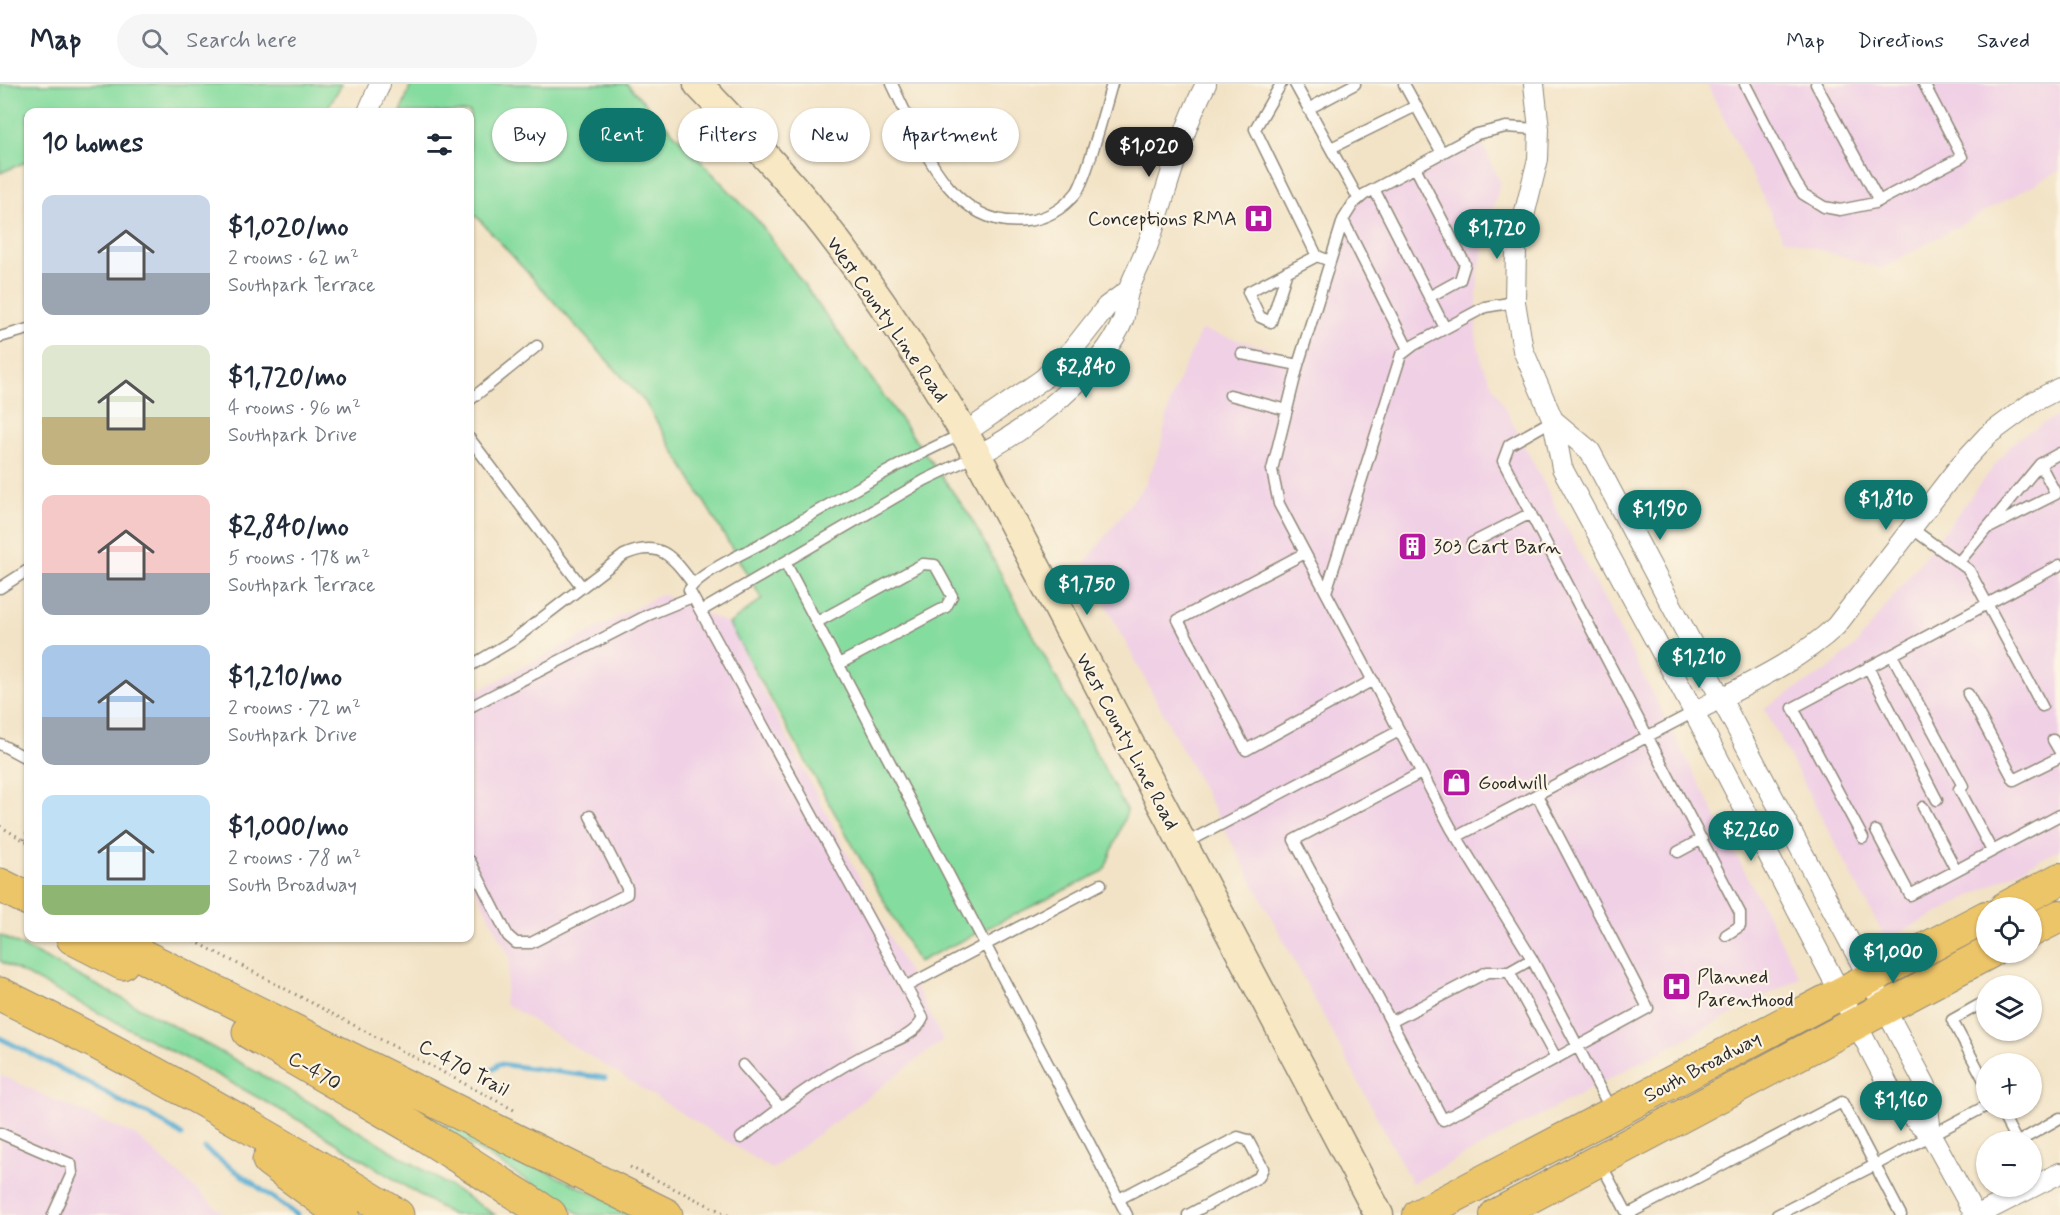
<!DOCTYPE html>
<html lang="en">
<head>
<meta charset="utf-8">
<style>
	:root { --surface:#fff; --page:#f6f6f7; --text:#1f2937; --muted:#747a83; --line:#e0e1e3; --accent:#0f766e }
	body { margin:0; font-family:Mynerve,sans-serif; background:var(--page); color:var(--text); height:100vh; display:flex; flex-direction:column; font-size:22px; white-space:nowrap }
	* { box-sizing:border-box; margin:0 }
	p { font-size:20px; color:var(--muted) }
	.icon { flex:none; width:33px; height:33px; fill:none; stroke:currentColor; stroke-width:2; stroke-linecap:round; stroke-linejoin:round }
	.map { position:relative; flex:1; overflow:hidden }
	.panel { position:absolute; left:24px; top:24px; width:450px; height:834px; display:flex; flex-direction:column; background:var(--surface); border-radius:12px; box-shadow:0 2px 4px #0004 }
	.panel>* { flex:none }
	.guide { position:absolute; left:492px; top:24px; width:570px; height:54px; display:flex; gap:12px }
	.tools { position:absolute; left:1976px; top:813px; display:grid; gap:12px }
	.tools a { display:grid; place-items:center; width:66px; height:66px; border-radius:50%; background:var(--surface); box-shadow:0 2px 4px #0004; font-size:30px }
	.price { position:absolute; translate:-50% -51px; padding:0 14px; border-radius:21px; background:var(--accent); color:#fff; font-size:20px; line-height:39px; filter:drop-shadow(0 2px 3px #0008) }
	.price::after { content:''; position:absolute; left:50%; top:36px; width:18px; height:14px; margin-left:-9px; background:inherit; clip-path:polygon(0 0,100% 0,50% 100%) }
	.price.active { background:#222; color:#fff }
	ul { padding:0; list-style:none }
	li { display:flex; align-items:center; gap:18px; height:150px; padding:0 18px }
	li span { display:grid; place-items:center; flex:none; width:168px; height:120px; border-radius:12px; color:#555 }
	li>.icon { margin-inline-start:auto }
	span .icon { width:72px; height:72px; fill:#fffc; stroke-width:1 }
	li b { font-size:26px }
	h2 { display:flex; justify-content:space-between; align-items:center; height:72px; padding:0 18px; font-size:26px }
	.pill { padding:0 21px; border-radius:27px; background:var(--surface); box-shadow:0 2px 4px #0004; font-size:21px; line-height:54px }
	.pill.active { background:var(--accent); color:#fff }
	header { display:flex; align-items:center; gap:36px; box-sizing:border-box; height:84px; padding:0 30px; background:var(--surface); border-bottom:2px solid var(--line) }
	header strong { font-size:28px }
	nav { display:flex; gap:33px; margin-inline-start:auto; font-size:21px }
	.search { width:420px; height:54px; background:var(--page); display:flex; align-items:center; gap:15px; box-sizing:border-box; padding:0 21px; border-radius:33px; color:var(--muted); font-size:22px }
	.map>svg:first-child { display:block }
	.built { fill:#f0d0e5 }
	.green { fill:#85dc9f; stroke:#588465; stroke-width:1.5 }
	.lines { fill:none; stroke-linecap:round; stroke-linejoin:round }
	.stream { stroke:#56add3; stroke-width:5 }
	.service-casing { stroke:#8e8778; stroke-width:13 }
	.minor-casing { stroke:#8e8778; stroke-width:22 }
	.secondary-casing { stroke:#8e8778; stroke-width:31 }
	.primary-casing { stroke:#8e8778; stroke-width:34 }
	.motorway-casing { stroke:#8e8778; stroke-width:35 }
	.path { stroke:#8e8778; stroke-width:3; stroke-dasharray:1.5 4.5; stroke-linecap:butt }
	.service { stroke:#fff; stroke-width:10 }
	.minor { stroke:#fff; stroke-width:20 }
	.secondary { stroke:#f8e8c3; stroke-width:28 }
	.primary { stroke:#edc569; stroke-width:32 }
	.motorway { stroke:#edc569; stroke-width:33 }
	.labels { text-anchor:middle; stroke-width:4.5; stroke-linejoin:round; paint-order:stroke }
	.poi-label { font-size:20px; fill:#2b2b2b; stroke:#fcf5e5; text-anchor:start }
	.street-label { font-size:20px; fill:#2b2b2b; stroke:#fcf5e5 }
</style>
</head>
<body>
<header>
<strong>Map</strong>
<div class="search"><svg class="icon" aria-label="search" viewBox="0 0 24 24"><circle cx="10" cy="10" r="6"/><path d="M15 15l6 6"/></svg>Search here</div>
<nav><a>Map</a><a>Directions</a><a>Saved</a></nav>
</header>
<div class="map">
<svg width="2060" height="1131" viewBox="0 0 2060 1131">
	<rect width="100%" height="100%" fill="#fcf5e5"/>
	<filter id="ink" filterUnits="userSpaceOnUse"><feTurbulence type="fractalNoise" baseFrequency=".0167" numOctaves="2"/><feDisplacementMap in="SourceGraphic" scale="12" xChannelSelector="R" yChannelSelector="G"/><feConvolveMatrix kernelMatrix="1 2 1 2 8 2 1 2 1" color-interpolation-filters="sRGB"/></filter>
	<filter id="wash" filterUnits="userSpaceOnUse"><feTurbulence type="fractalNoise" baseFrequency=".008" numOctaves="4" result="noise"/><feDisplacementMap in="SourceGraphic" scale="24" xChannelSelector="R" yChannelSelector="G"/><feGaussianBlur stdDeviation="1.35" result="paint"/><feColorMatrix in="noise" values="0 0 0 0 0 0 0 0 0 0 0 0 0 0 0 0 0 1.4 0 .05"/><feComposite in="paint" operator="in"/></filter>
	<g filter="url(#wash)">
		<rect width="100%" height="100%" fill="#f2e3c6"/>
		<path class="built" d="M1707,0H2060V86L1881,185L1783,154Z
			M1477,50L1500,98L1478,190L1476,251L1482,280L1800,894L1412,1099L1084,480L1146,399L1160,365L1171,314L1201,246L1301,273L1353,120Z
			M2060,330V765L1886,856L1764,624L1826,587L1855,562L2009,363L2021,352Z
			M662,510L729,540L943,956L772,1085L504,919L510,874L470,794V611Z
			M0,991L136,1052L225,1131H0Z"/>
		<path class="green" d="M0,0H342L325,28H28V77L0,89Z
			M411,0H627L759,138L970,432L1127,727L1104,787L918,878L729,540L762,515L645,318L477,133L470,130V28H401Z
			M0,851C169,937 335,1028 495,1131H452L302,1038L223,994L0,877Z
			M414,1025L639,1131H581Z"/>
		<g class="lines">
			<path class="stream" d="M0,954L96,1003L128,1022L149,1030L182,1051
				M493,985L499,980L605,994
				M205,1065L297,1131"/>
		</g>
	</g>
	<g filter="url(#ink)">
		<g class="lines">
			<defs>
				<path id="service" d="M892,0C919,55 950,146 1026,137C1046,135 1063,125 1076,109C1086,97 1106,20 1112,0
					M1281,0L1255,45L1317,172L1330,177
					M1295,0L1358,114
					M1404,0L1442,69
					M1745,0L1796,99L1803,110L1824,123L1840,126L1875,119L1962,73L1924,0
					M1816,0L1879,117
					M1308,25L1355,0
					M1539,45L1506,43L1477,50L1365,110L1353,120L1343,136L1298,281L1272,386L1279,420L1451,744L1532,875L1611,1026
					M1331,64L1416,22
					M1415,83L1465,180L1460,196L1429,213
					M1374,105L1445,244
					M1343,136L1408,265
					M1287,187L1271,238L1260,233L1248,208L1317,172
					M0,253L28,245
					M1242,270L1298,281
					M1230,311L1287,326
					M470,316L537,262
					M1553,336L1509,361L1503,377L1740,829V842L1726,851
					M470,355L582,503
					M1991,443L2056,410L2040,380
					M1911,444L1969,486L2042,622
					M1472,459L1531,429
					M1305,469L1178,536L1246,666L1373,596
					M785,478L1127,1131
					M1959,478L2040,380L2060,369
					M0,504L28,486
					M1326,508L1401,271L1414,261L1485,223L1515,218
					M701,527L925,396L975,372
					M817,538L923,480L935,481L952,512L946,523L839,580
					M1892,571L1963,702
					M470,582L512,557L624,471C660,455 672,472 693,500
					M1868,583L1937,716
					M1968,610L2014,696L2060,673
					M470,623L648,531L692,513
					M2053,656L2060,668
					M0,660L28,675
					M1421,689L1294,756L1443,1036L1648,924L1537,711
					M1959,705L1992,767
					M1923,723L1956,786
					M1876,747L1910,811L2060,731
					M1456,753L1694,628
					M1863,754L1793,624L2060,481
					M1184,760L1399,647
					M1678,768L1702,755
					M470,777L508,852L516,859H531L627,810V804L590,732
					M1532,875L1509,888L1556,974
					M907,902L1101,800
					M1986,917L1952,936L1986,1000
					M1391,938L1487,888H1509
					M743,981L780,1023
					M1999,1024L2017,1058
					M0,1049L71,1080L72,1089L53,1131
					M741,1054C785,1020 828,988 878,964C894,957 916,951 923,934L689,506C700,488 747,468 766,457C831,420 896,379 965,349
					M2018,1058L2060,1034
					M1600,1078L1628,1131
					M1119,1115L1238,1053L1248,1056L1263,1084L1259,1093L1188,1131
					M1628,1130L1842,1018L1875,1081L1777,1131
					M1901,1131L1875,1081L1986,1022"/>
				<path id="minor" d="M1534,0L1539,45L1538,75L1516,164L1515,218L1523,266L1553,336L1562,384L1694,628L1897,1018L1931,1051L1975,1131
					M368,28L380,0
					M1553,336L1590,367L1926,1002L1931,1051
					M965,349L1043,295L1074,264L1107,222L1129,206
					M977,371C1024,350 1104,285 1123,236C1126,227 1125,215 1129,205C1134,191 1142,177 1147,163C1167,109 1179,52 1206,0
					M1694,628C1743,602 1795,580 1836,542L1961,380L1988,351L2033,318L2060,304
					M1978,1131L2060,1089"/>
				<path id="secondary" d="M698,0C735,39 772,77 806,118C870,197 926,282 977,371L1379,1131"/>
				<path id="primary" d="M2005,824L2060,795
					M2031,847L2060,832
					M1419,1131L1986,833
					M1496,1131L1990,868"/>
				<path id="motorway" d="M0,801L28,815
					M73,854L122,879
					M106,854L666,1131
					M0,910C136,976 268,1051 397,1131
					M249,948L409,1041L550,1131
					M269,1076L343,1131"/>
			</defs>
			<use href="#service" class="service-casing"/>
			<use href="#minor" class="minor-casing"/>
			<use href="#secondary" class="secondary-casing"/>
			<use href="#primary" class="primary-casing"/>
			<use href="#motorway" class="motorway-casing"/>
			<path class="path" d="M0,742L28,759
				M24,756L28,746
				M189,854L516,1027
				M630,1083L728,1131"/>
			<use href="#service" class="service"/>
			<use href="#minor" class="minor"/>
			<use href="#secondary" class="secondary"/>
			<use href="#primary" class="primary"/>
			<use href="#motorway" class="motorway"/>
		</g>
	</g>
	<defs>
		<symbol id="hospital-square" viewBox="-11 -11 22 22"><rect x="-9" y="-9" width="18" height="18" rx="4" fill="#b5179e" stroke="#fcf5e5"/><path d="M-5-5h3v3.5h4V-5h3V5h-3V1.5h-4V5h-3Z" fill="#fff"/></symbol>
		<symbol id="building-square" viewBox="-11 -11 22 22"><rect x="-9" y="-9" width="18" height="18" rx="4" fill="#b5179e" stroke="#fcf5e5"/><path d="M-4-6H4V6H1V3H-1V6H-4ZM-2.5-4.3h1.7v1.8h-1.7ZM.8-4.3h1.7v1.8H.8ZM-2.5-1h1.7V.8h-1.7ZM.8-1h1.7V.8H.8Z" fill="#fff"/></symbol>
		<symbol id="shop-square" viewBox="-11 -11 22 22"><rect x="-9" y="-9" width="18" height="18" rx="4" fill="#b5179e" stroke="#fcf5e5"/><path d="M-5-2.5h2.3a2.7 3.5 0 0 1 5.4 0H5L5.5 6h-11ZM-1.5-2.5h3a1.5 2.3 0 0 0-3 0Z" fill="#fff"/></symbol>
	</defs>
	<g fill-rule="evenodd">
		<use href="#hospital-square" x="1242" y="118" width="33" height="33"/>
		<use href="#building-square" x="1396" y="446" width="33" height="33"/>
		<use href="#shop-square" x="1440" y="682" width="33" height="33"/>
		<use href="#hospital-square" x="1660" y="886" width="33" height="33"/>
	</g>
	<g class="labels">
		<g class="poi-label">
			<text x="1237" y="141" text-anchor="end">Conceptions RMA</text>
			<text x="1433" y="469">303 Cart Barn</text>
			<text x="1478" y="705">Goodwill</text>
			<text x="1697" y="899">Planned<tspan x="1697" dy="23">Parenthood</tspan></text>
		</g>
		<g class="street-label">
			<text transform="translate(888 235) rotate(55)" y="7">West County Line Road</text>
			<text transform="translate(1128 657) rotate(62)" y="7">West County Line Road</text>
			<text transform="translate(1702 982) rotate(-28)" y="7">South Broadway</text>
			<text transform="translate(464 983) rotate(28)" y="7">C-470 Trail</text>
			<text transform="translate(315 986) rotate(30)" y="7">C-470</text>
		</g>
	</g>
</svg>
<div class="tools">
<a><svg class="icon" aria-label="locate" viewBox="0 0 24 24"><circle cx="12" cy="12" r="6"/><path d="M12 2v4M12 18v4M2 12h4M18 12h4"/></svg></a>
<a><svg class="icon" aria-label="layers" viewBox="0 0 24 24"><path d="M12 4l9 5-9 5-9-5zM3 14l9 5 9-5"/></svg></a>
<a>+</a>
<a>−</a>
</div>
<b class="price active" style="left:1149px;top:94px">$1,020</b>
<b class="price" style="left:1497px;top:176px">$1,720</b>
<b class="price" style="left:1086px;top:315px">$2,840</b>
<b class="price" style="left:1886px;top:447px">$1,810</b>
<b class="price" style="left:1660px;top:457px">$1,190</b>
<b class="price" style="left:1087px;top:532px">$1,750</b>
<b class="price" style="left:1699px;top:605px">$1,210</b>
<b class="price" style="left:1751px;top:778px">$2,260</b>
<b class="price" style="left:1893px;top:900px">$1,000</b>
<b class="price" style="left:1901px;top:1048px">$1,160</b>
<div class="guide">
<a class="pill">Buy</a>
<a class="pill active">Rent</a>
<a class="pill">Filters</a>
<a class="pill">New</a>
<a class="pill">Apartment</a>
</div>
<section class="panel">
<h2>10 homes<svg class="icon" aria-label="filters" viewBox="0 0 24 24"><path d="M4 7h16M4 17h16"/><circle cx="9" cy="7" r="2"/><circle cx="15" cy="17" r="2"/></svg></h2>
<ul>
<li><span style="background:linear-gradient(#c9d6e8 65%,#9aa5b1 0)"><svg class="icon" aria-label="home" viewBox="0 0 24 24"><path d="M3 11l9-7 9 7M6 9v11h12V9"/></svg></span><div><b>$1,020/mo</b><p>2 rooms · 62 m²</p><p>Southpark Terrace</p></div></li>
<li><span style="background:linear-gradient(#dfe7d0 60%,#c2b280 0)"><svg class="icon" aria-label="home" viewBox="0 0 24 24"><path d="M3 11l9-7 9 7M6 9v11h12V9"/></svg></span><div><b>$1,720/mo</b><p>4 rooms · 96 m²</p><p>Southpark Drive</p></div></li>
<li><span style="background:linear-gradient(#f6c9c9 65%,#9aa5b1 0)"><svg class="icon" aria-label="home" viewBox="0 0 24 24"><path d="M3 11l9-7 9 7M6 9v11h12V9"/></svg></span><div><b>$2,840/mo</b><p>5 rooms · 178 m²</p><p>Southpark Terrace</p></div></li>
<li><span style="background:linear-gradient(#a9c7e8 60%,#9aa5b1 0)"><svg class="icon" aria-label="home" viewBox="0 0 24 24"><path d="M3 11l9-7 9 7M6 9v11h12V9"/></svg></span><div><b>$1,210/mo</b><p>2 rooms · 72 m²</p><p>Southpark Drive</p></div></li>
<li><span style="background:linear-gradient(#bfe0f5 75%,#8fb573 0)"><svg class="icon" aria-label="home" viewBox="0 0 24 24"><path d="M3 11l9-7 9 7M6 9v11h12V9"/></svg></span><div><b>$1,000/mo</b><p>2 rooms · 78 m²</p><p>South Broadway</p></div></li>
</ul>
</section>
</div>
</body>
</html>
